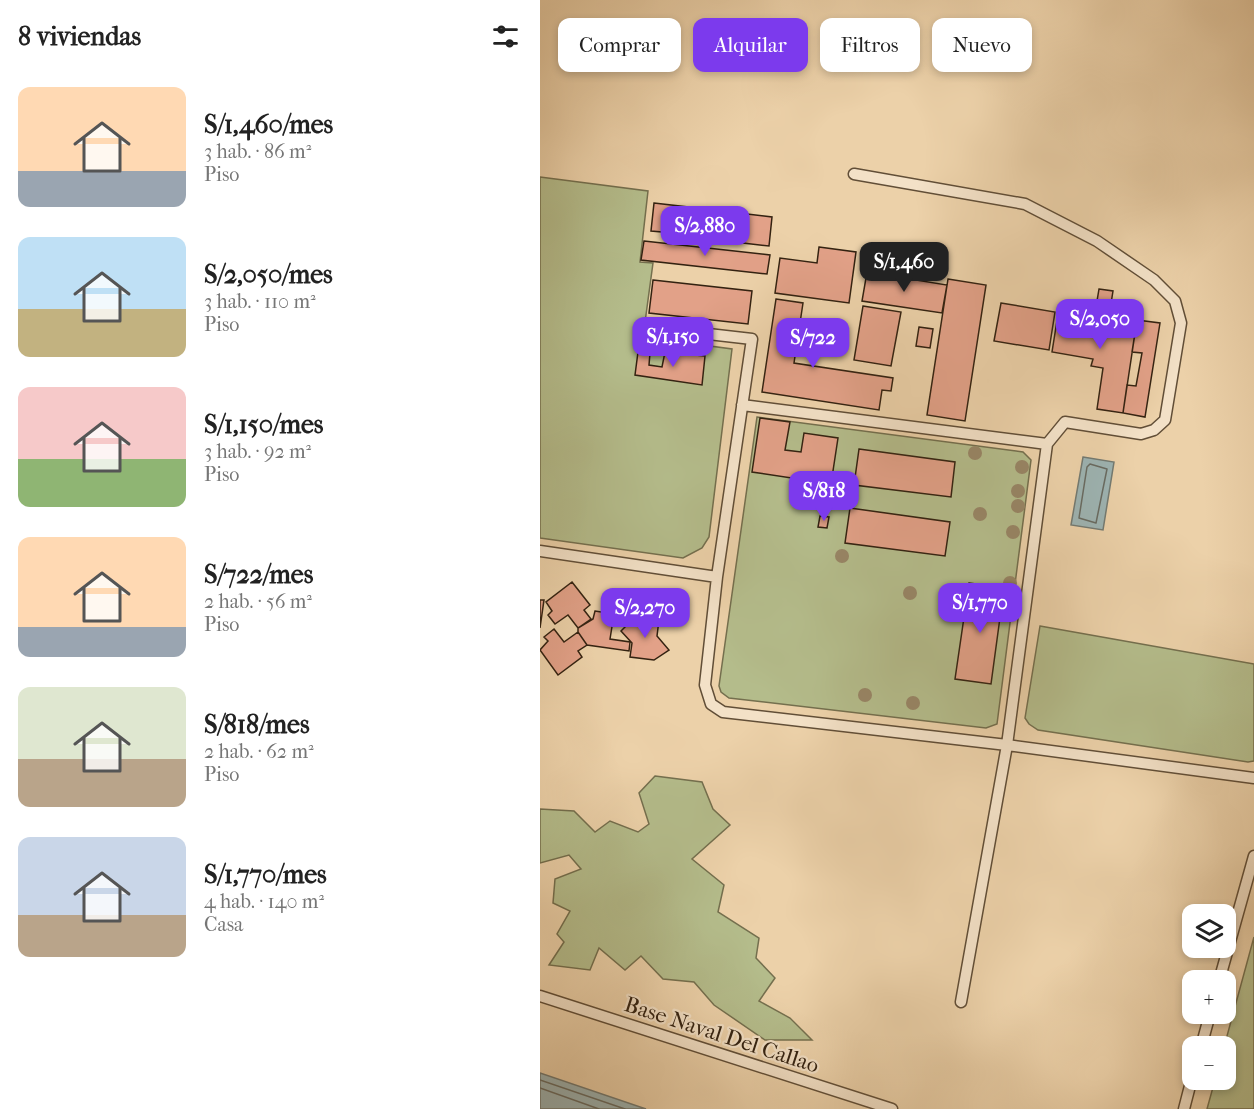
<!DOCTYPE html>
<html lang="es">
<head>
<meta charset="utf-8">
<style>
	:root { --surface:#fff; --page:#f2f2f2; --text:#222; --muted:#767676; --accent:#7c3aed }
	body { margin:0; font-family:"IM FELL French Canon",serif; background:var(--page); color:var(--text); height:100vh; display:flex; flex-direction:column; font-size:22px; white-space:nowrap }
	* { box-sizing:border-box; margin:0 }
	p { font-size:20px; color:var(--muted) }
	.icon { flex:none; width:33px; height:33px; fill:none; stroke:currentColor; stroke-width:2; stroke-linecap:round; stroke-linejoin:round }
	.map { position:relative; flex:1; overflow:hidden }
	.sheet { display:flex; flex-direction:column; background:var(--surface); width:540px }
	.sheet>* { flex:none }
	.banner { position:absolute; left:18px; top:18px; width:570px; height:54px; display:flex; gap:12px }
	.fabs { position:absolute; left:642px; top:904px; display:grid; gap:12px }
	.fabs a { display:grid; place-items:center; width:54px; height:54px; border-radius:12px; background:var(--surface); box-shadow:0 3px 9px #0003; font-size:30px }
	.price { position:absolute; translate:-50% -51px; padding:0 14px; border-radius:12px; background:var(--accent); color:#fff; font-size:20px; line-height:39px; filter:drop-shadow(0 2px 3px #0008) }
	.price::after { content:''; position:absolute; left:50%; top:36px; width:18px; height:14px; margin-left:-9px; background:inherit; clip-path:polygon(0 0,100% 0,50% 100%) }
	.price.current { background:#222; color:#fff }
	ul { padding:0; list-style:none }
	li { display:flex; align-items:center; gap:18px; height:150px; padding:0 18px }
	li span { display:grid; place-items:center; flex:none; width:168px; height:120px; border-radius:12px; color:#555 }
	li>.icon { margin-inline-start:auto }
	span .icon { width:72px; height:72px; fill:#fffc; stroke-width:1 }
	li b { font-size:26px }
	h2 { display:flex; justify-content:space-between; align-items:center; height:72px; padding:0 18px; font-size:26px }
	.tag { padding:0 21px; border-radius:12px; background:var(--surface); box-shadow:0 3px 9px #0003; font-size:21px; line-height:54px }
	.tag.current { background:var(--accent); color:#fff }
	main { display:flex; flex:1; min-height:0 }
	.map>svg:first-child { display:block }
	.green { fill:#b4bc8b; stroke:#746f4e; stroke-width:1.5 }
	.water { fill:#9db4b3; stroke:#737a72; stroke-width:1.5 }
	.lines { fill:none; stroke-linecap:round; stroke-linejoin:round }
	.shore { stroke:#686b62; stroke-width:1.5 }
	.building { fill:#e2a188; stroke:#321; stroke-width:1.5 }
	.lane-casing { stroke:#614e37; stroke-width:13 }
	.lane { stroke:#f3e1c7; stroke-width:10 }
	.tree { fill:#988666 }
	.labels { text-anchor:middle; stroke-width:4.5; stroke-linejoin:round; paint-order:stroke }
	.street-label { font-size:22px; fill:#321; stroke:#f3e1c7 }
</style>
</head>
<body>
<main>
<section class="sheet">
<h2>8 viviendas<svg class="icon" aria-label="filters" viewBox="0 0 24 24"><path d="M4 7h16M4 17h16"/><circle cx="9" cy="7" r="2"/><circle cx="15" cy="17" r="2"/></svg></h2>
<ul>
<li><span style="background:linear-gradient(#ffd9b3 70%,#9aa5b1 0)"><svg class="icon" aria-label="home" viewBox="0 0 24 24"><path d="M3 11l9-7 9 7M6 9v11h12V9"/></svg></span><div><b>S/1,460/mes</b><p>3 hab. · 86 m²</p><p>Piso</p></div></li>
<li><span style="background:linear-gradient(#bfe0f5 60%,#c2b280 0)"><svg class="icon" aria-label="home" viewBox="0 0 24 24"><path d="M3 11l9-7 9 7M6 9v11h12V9"/></svg></span><div><b>S/2,050/mes</b><p>3 hab. · 110 m²</p><p>Piso</p></div></li>
<li><span style="background:linear-gradient(#f6c9c9 60%,#8fb573 0)"><svg class="icon" aria-label="home" viewBox="0 0 24 24"><path d="M3 11l9-7 9 7M6 9v11h12V9"/></svg></span><div><b>S/1,150/mes</b><p>3 hab. · 92 m²</p><p>Piso</p></div></li>
<li><span style="background:linear-gradient(#ffd9b3 75%,#9aa5b1 0)"><svg class="icon" aria-label="home" viewBox="0 0 24 24"><path d="M3 11l9-7 9 7M6 9v11h12V9"/></svg></span><div><b>S/722/mes</b><p>2 hab. · 56 m²</p><p>Piso</p></div></li>
<li><span style="background:linear-gradient(#dfe7d0 60%,#b9a48a 0)"><svg class="icon" aria-label="home" viewBox="0 0 24 24"><path d="M3 11l9-7 9 7M6 9v11h12V9"/></svg></span><div><b>S/818/mes</b><p>2 hab. · 62 m²</p><p>Piso</p></div></li>
<li><span style="background:linear-gradient(#c9d6e8 65%,#b9a48a 0)"><svg class="icon" aria-label="home" viewBox="0 0 24 24"><path d="M3 11l9-7 9 7M6 9v11h12V9"/></svg></span><div><b>S/1,770/mes</b><p>4 hab. · 140 m²</p><p>Casa</p></div></li>
</ul>
</section>
<div class="map">
<svg width="714" height="1109" viewBox="0 0 714 1109">
	<rect width="100%" height="100%" fill="#ecd1a9"/>
	<filter id="stains"><feTurbulence type="fractalNoise" baseFrequency=".00333" numOctaves="4"/><feColorMatrix values="0 0 0 0 .2 0 0 0 0 .09 0 0 0 0 .02 0 0 0 .5 -.17"/></filter>
	<radialGradient id="worn" r=".72"><stop offset=".6" stop-color="#630" stop-opacity="0"/><stop offset="1" stop-color="#630" stop-opacity=".3"/></radialGradient>
	<path class="green" d="M0,177L108,191L100,262L113,263L103,337L192,349L169,537L162,548L143,558L0,538Z
		M217,417L483,452L491,460L457,724L446,728L189,698L181,692L179,686Z
		M500,626L714,664V761L708,762L498,730L489,724L485,718Z
		M115,776L162,782L173,809L190,825L152,859L184,885L178,912L219,938L216,958L235,978L219,1001L250,1018L272,1040H225L174,1005L154,982L123,979L101,956L85,970L59,948L50,970L9,965L24,942L17,934L30,911L13,903L15,879L41,869L29,855L0,863V809L34,811L55,832L70,821L98,832L109,824L99,793Z
		M714,937V1109H667L675,1080H686L684,1047Z"/>
	<path class="water" d="M543,457L574,462L563,530L531,525Z
		M0,1073L106,1109H0Z"/>
	<g class="lines">
		<path class="shore" d="M550,464L567,469L556,523L539,518L547,467Z
			M0,1080L85,1109
			M0,1088L59,1109"/>
	</g>
	<path class="building" d="M114,203L148,207L145,234L111,231Z
		M156,208L232,217L229,246L152,237Z
		M104,241L230,255L227,274L101,260Z
		M279,247L316,252L309,303L235,293L240,258L277,263Z
		M327,272L407,285L402,313L322,301Z
		M408,279L446,285L425,421L387,415Z
		M113,280L212,291L208,324L109,313Z
		M559,289L573,291L569,316L555,313Z
		M236,299L263,303L254,363L353,378L351,391L342,390L339,410L222,392Z
		M461,303L515,312L509,350L454,341Z
		M323,306L361,312L351,366L314,360Z
		M519,308L597,320L583,413L557,409L563,368L551,366L553,359L512,352Z
		M597,320L620,323L605,417L583,413L587,385L596,386L602,353L592,352Z
		M379,327L393,329L390,348L376,346Z
		M98,352L110,353L109,365L122,367L125,352L165,356L162,385L95,375Z
		M220,418L250,422L245,450L261,452L264,433L298,438L291,484L212,472Z
		M319,449L415,462L411,497L314,485Z
		M310,508L410,522L405,556L305,543Z
		M280,516L289,517L287,528L278,527Z
		M32,582L50,605L44,610L51,619L38,628L28,615L15,624L8,615L12,611L6,602Z
		M429,583L464,588L451,684L415,679Z
		M0,600H4L0,628Z
		M55,611L74,614L70,639L90,642L89,651L47,645L38,632V628L53,619Z
		M95,617L119,620L117,636L129,650L114,660L90,657L92,643L81,631Z
		M14,629L24,642L38,632L47,645L38,651L42,657L18,675L0,650L8,641L4,637Z"/>
	<g class="lines">
		<defs>
			<path id="lane" d="M314,174L485,204L557,241L614,280L635,301L641,323L625,420L614,430L601,434L525,422L507,444L467,745L421,1002
				M116,328L212,339L177,577
				M202,405L507,444
				M0,551L177,577L165,685L171,704L183,712L467,745L714,778
				M679,981L714,856
				M0,996L352,1109
				M661,1047L670,1014
				M644,1109L652,1078"/>
		</defs>
		<use href="#lane" class="lane-casing"/>
		<use href="#lane" class="lane"/>
	</g>
	<g class="tree">
		<circle cx="435" cy="453" r="7"/>
		<circle cx="482" cy="467" r="7"/>
		<circle cx="478" cy="491" r="7"/>
		<circle cx="478" cy="506" r="7"/>
		<circle cx="440" cy="514" r="7"/>
		<circle cx="473" cy="532" r="7"/>
		<circle cx="302" cy="556" r="7"/>
		<circle cx="470" cy="583" r="7"/>
		<circle cx="370" cy="593" r="7"/>
		<circle cx="325" cy="695" r="7"/>
		<circle cx="373" cy="703" r="7"/>
	</g>
	<g class="labels">
		<g class="street-label">
			<text transform="translate(182 1034) rotate(18)" y="8">Base Naval Del Callao</text>
		</g>
	</g>
	<rect width="100%" height="100%" filter="url(#stains)"/>
	<rect width="100%" height="100%" fill="url(#worn)"/>
</svg>
<div class="fabs">
<a><svg class="icon" aria-label="layers" viewBox="0 0 24 24"><path d="M12 4l9 5-9 5-9-5zM3 14l9 5 9-5"/></svg></a>
<a>+</a>
<a>−</a>
</div>
<b class="price" style="left:165px;top:257px">S/2,880</b>
<b class="price current" style="left:364px;top:293px">S/1,460</b>
<b class="price" style="left:560px;top:350px">S/2,050</b>
<b class="price" style="left:133px;top:368px">S/1,150</b>
<b class="price" style="left:273px;top:369px">S/722</b>
<b class="price" style="left:284px;top:522px">S/818</b>
<b class="price" style="left:440px;top:634px">S/1,770</b>
<b class="price" style="left:105px;top:639px">S/2,270</b>
<div class="banner">
<a class="tag">Comprar</a>
<a class="tag current">Alquilar</a>
<a class="tag">Filtros</a>
<a class="tag">Nuevo</a>
</div>
</div>
</main>
</body>
</html>
